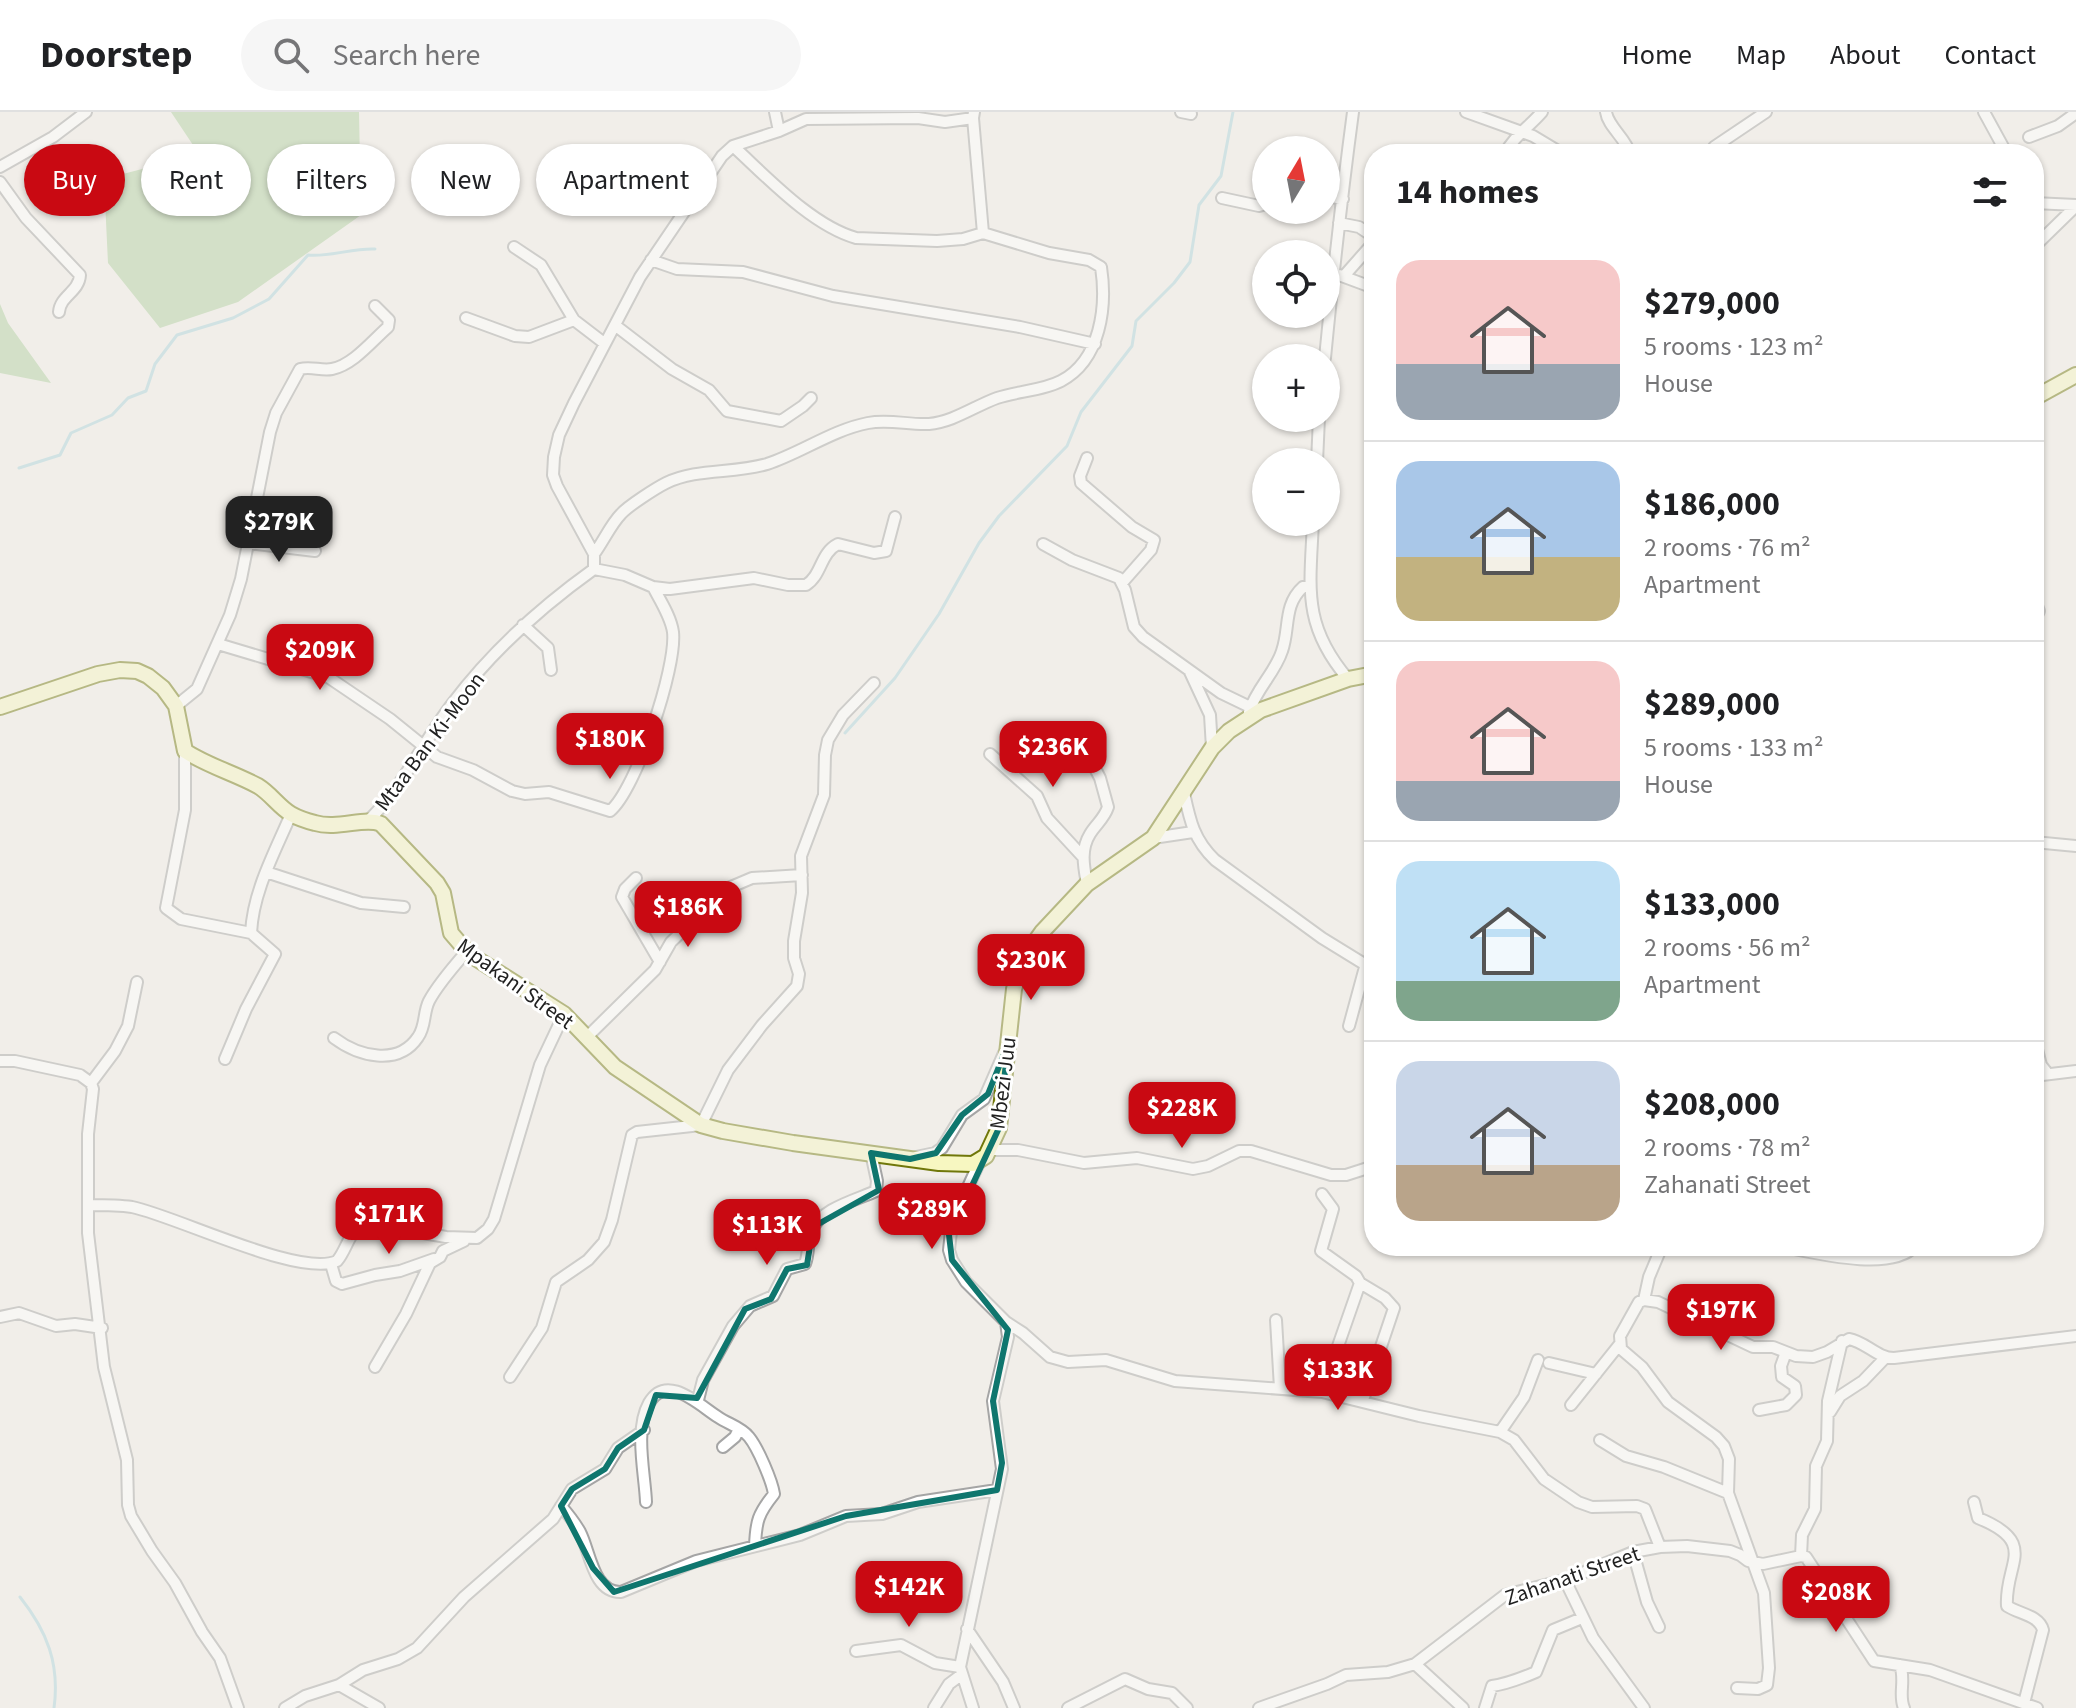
<!DOCTYPE html>
<html lang="en">
<head>
<meta charset="utf-8">
<style>
	:root { --surface:#fff; --page:#f6f6f6; --text:#202124; --muted:#757577; --line:#e0e0e0; --accent:#c90912 }
	body { margin:0; font-family:"Source Sans 3",sans-serif; background:var(--page); color:var(--text); height:100vh; display:flex; flex-direction:column; font-size:30px; white-space:nowrap }
	* { box-sizing:border-box; margin:0 }
	p { font-size:26px; color:var(--muted) }
	.icon { flex:none; width:44px; height:44px; fill:none; stroke:currentColor; stroke-width:2; stroke-linecap:round; stroke-linejoin:round }
	.map { position:relative; flex:1; overflow:hidden }
	.side { position:absolute; left:1364px; top:32px; width:680px; height:1112px; display:flex; flex-direction:column; background:var(--surface); border-radius:32px; box-shadow:0 2px 6px #0004 }
	.side>* { flex:none }
	.top-card { position:absolute; left:24px; top:32px; width:760px; height:72px; display:flex; gap:16px }
	.needle { width:52px; rotate:10deg }
	.fabs { position:absolute; left:1252px; top:24px; display:grid; gap:16px }
	.fabs a { display:grid; place-items:center; width:88px; height:88px; border-radius:50%; background:var(--surface); box-shadow:0 2px 6px #0004; font-size:40px }
	.price { position:absolute; translate:-50% -68px; padding:0 18px; border-radius:16px; background:var(--accent); color:#fff; font-size:26px; line-height:52px; filter:drop-shadow(0 2px 4px #0008) }
	.price::after { content:''; position:absolute; left:50%; top:48px; width:24px; height:18px; margin-left:-12px; background:inherit; clip-path:polygon(0 0,100% 0,50% 100%) }
	.price.current { background:#222; color:#fff }
	ul { padding:0; list-style:none }
	li { display:flex; align-items:center; gap:24px; height:200px; padding:0 32px }
	li+li { border-top:2px solid var(--line) }
	li span { display:grid; place-items:center; flex:none; width:224px; height:160px; border-radius:24px; color:#555 }
	li>.icon { margin-inline-start:auto }
	span .icon { width:96px; height:96px; fill:#fffc; stroke-width:1 }
	li b { font-size:34px }
	h2 { display:flex; justify-content:space-between; align-items:center; height:96px; padding:0 32px; font-size:34px }
	.tag { padding:0 28px; border-radius:36px; background:var(--surface); box-shadow:0 2px 6px #0004; font-size:28px; line-height:72px }
	.tag.current { background:var(--accent); color:#fff }
	header { display:flex; align-items:center; gap:48px; box-sizing:border-box; height:112px; padding:0 40px; background:var(--surface); border-bottom:2px solid var(--line) }
	header strong { font-size:38px }
	nav { display:flex; gap:44px; margin-inline-start:auto; font-size:28px }
	.search { width:560px; height:72px; background:var(--page); display:flex; align-items:center; gap:20px; box-sizing:border-box; padding:0 28px; border-radius:44px; color:var(--muted); font-size:30px }
	.map>svg:first-child { display:block }
	.forest { fill:#afce9f }
	.lines { fill:none; stroke-linecap:round; stroke-linejoin:round }
	.stream { stroke:#abd3dc; stroke-width:3 }
	.street-casing { stroke:#a5a5a5; stroke-width:14 }
	.secondary-casing { stroke:#70770a; stroke-width:18 }
	.street { stroke:#fff; stroke-width:10 }
	.secondary { stroke:#f7f7c1; stroke-width:14 }
	.marked { fill:none; stroke:#0f766e; stroke-width:6; stroke-linejoin:round }
	.labels { text-anchor:middle; stroke-width:6; stroke-linejoin:round; paint-order:stroke }
	.street-label { font-size:22px; fill:#212121; stroke:#fff }
</style>
</head>
<body>
<header>
<strong>Doorstep</strong>
<div class="search"><svg class="icon" aria-label="search" viewBox="0 0 24 24"><circle cx="10" cy="10" r="6"/><path d="M15 15l6 6"/></svg>Search here</div>
<nav><a>Home</a><a>Map</a><a>About</a><a>Contact</a></nav>
</header>
<div class="map">
<svg width="2076" height="1596" viewBox="0 0 2076 1596">
	<rect width="100%" height="100%" fill="#f1eee9"/>
	<path class="forest" d="M171,0H359L361,103L238,190L160,216L108,151L104,67L199,42Z
		M0,192L8,211L51,271L0,261Z"/>
	<g class="lines">
		<path class="stream" d="M19,356L60,343L71,321L112,303L128,286L146,279L155,252L177,223L233,206L269,187L308,143C331,145 352,136 375,137
			M845,621L895,566L939,502L979,431L999,404L1067,334L1081,300L1132,234L1136,209L1174,171L1190,150L1199,93L1221,64L1233,0
			M20,1485C47,1519 60,1552 54,1596"/>
		<defs>
			<path id="street" d="M775,0L779,19
				M1181,0L1191,2
				M1466,0L1533,24L1563,42
				M1606,0C1608,15 1626,26 1630,42
				M1984,0L2007,42
				M2029,25L2058,14L2076,1
				M733,34C767,65 811,113 856,126L937,129L963,127L983,121
				M1714,35L1766,0
				M1505,42C1513,25 1529,15 1542,0
				M0,55L53,25L86,0
				M0,70L26,106L80,163C79,180 60,184 59,200
				M1326,84L1343,87
				M1222,86L1259,94L1266,92
				M2034,91L2076,93
				M1339,111L1359,115L1374,125
				M514,135L541,153L574,208L604,231
				M2034,135L2076,94
				M651,148L677,157L743,160L833,184L1020,215L1095,232
				M1339,163L1374,176
				M1344,164L1374,130
				M466,206L515,224L529,225L574,208
				M616,214L672,257L709,278L727,299L781,309L803,294L811,286
				M1325,246C1333,164 1342,82 1353,0
				M1087,346L1080,364L1081,371L1132,415L1154,428L1151,438L1122,471
				M1317,350L1319,306
				M1313,410C1310,476 1302,513 1348,567
				M247,431L315,439
				M1043,432L1072,448L1119,466L1125,478L1134,515L1143,525L1221,581L1250,595
				M594,442C603,430 611,412 621,402C628,394 656,376 666,371C697,356 733,362 767,352C801,341 832,318 868,311C889,307 908,313 929,312C953,310 975,294 997,286C1017,279 1042,279 1061,269C1101,248 1107,194 1101,155L1089,148L1049,141L983,121L973,6
				M594,457L625,463L653,475L670,477L754,466L788,473H806C822,463 820,441 838,432L874,441L886,439L895,405
				M2034,486L2039,499L2034,509
				M523,513L548,536L551,558
				M218,532L328,565L390,607L437,645L473,658L512,679L525,682L549,680L610,699C636,678 677,555 673,520C671,505 660,488 653,475
				M1190,560L1210,603L1212,636
				M176,594L197,577L230,503L241,467L270,320L276,301L300,257C311,254 321,259 332,257C353,253 372,229 388,215L389,208L375,194
				M1249,600C1256,577 1275,561 1282,539C1290,517 1283,493 1303,475L1310,474
				M1085,637L1100,666L1108,695C1104,707 1096,712 1090,722C1080,738 1084,755 1087,772
				M185,639V698L166,796L181,807L251,821
				M990,642L1037,684L1047,706L1083,745
				M1184,681C1190,709 1194,728 1215,748L1322,826L1374,858
				M370,707C403,674 423,630 452,592C491,540 541,495 594,457V442L557,374L553,363L554,345L559,323L574,291L640,165L722,44L733,34L779,19L806,7L918,6L945,10L973,6L974,0
				M1153,726L1193,720
				M2034,730L2076,734
				M266,760L361,791L404,795
				M636,766L625,777L622,785L660,850
				M1349,914L1365,855
				M587,925L655,858L671,830L726,777L752,766L802,763
				M334,926C358,944 398,955 418,925C426,914 423,901 429,889C438,872 454,854 467,839
				M2034,926L2041,953L2048,962
				M225,947L246,897L275,842L251,821C253,779 275,740 291,702
				M0,949H15L80,963L91,971L93,977L88,1022V1121L104,1255L127,1348L128,1393L131,1404L152,1439L175,1471L202,1520L220,1546L238,1596
				M2034,964L2076,959
				M91,971L115,939L128,914L137,870
				M990,1038H1018L1084,1051L1137,1046L1193,1057L1208,1054L1239,1039H1251L1331,1063H1346L1374,1054
				M916,1045L935,1041L942,1036L962,1003L984,987L1004,941
				M979,1051L952,1110L949,1138L952,1148L966,1170L1006,1210L1023,1221L1050,1245L1068,1250L1106,1248L1175,1269L1322,1280L1419,1304L1500,1320L1514,1328L1544,1367L1578,1390L1592,1395L1637,1394L1645,1397L1660,1435
				M89,1093C103,1093 118,1093 132,1095C176,1104 300,1166 337,1149C348,1136 349,1116 367,1111L446,1125L477,1126L488,1117L494,1107L540,953L564,902
				M1779,1134C1811,1140 1891,1161 1915,1134
				M331,1152L336,1169L342,1172L375,1163L400,1159L434,1147
				M1360,1171L1385,1186L1394,1196L1363,1288
				M1644,1188L1649,1165L1662,1134
				M0,1205L19,1201L56,1214L75,1212L102,1216
				M1276,1208L1280,1276
				M1549,1251L1596,1262
				M375,1255L406,1202L430,1151L440,1145L443,1139L464,1129
				M510,1265L542,1216L556,1170L588,1148L604,1130L612,1108L632,1023L637,1020L701,1013L728,958L762,913L797,874L799,862L794,846V829L802,781L801,744L824,683L825,643L828,628L843,603L874,571
				M1322,1280L1360,1171L1356,1164L1321,1139L1333,1097L1322,1082
				M698,1288L703,1268L733,1214L750,1194L773,1184L787,1157L805,1152C809,1142 807,1130 811,1120C819,1097 856,1088 876,1079L877,1069L871,1041
				M1571,1293L1619,1233
				M1759,1298L1786,1293L1796,1283L1795,1274L1782,1265L1781,1254L1786,1240
				M1830,1300L1840,1284L1863,1269L1885,1246
				M1500,1320L1524,1285L1538,1248
				M1600,1328L1626,1344L1664,1355L1728,1381
				M723,1335L735,1325L739,1317
				M646,1390C645,1362 634,1318 649,1291C667,1260 700,1294 718,1305C728,1312 741,1315 749,1325C758,1336 772,1369 774,1382C758,1402 756,1409 755,1434
				M1974,1390L1978,1406C2040,1431 2004,1452 2007,1494C2019,1502 2039,1503 2043,1518L2024,1591
				M561,1394C568,1402 575,1411 580,1420C590,1439 593,1481 621,1480L696,1449L800,1423L846,1404L882,1402L918,1390L997,1378
				M1633,1440L1647,1490L1659,1515
				M1801,1444L1802,1423L1815,1397L1816,1354L1827,1329L1828,1289L1842,1229
				M1565,1468L1593,1526L1644,1596
				M967,1517L1003,1570L1014,1596
				M856,1539L901,1533L935,1551L960,1555
				M1415,1552L1463,1596
				M1900,1553C1906,1568 1898,1583 1904,1596
				M339,1573L379,1596
				M1737,1576L1758,1577L1767,1573L1769,1556L1764,1481L1728,1381L1729,1347L1724,1334L1716,1325L1668,1290L1642,1255L1621,1237L1620,1224L1639,1190L1644,1188L1658,1190L1753,1235H1773L1796,1244L1813,1245L1827,1240L1849,1227C1866,1230 1877,1246 1894,1246L2076,1224
				M285,1596L305,1584L339,1573L363,1558L398,1547L417,1536L464,1485L553,1407L572,1377L605,1357L618,1336L644,1318
				M934,1596L949,1572L961,1563
				M973,1596L960,1555L1002,1357L993,1289L1008,1225L1006,1210
				M1068,1596L1125,1567L1148,1577L1172,1581L1187,1596
				M1259,1596L1327,1572L1346,1563L1388,1560L1415,1552L1505,1483L1565,1468L1633,1440L1660,1435L1687,1434L1730,1439L1740,1443L1748,1449L1763,1452L1801,1444L1806,1445L1874,1549L1930,1558L2037,1596
				M1485,1596L1492,1574C1507,1572 1522,1566 1536,1560L1553,1518L1582,1506"/>
			<path id="secondary" d="M2034,286L2076,263
				M0,595L98,562L120,558L137,559L148,564L163,576L176,594L185,639C208,654 234,661 258,674C271,682 279,695 291,702C298,706 307,709 315,711C338,718 366,704 381,712L437,771L443,781L451,821L469,842L564,902L615,955L701,1013L723,1019L793,1031L939,1051L973,1052L986,1044L999,1016L1014,877L1025,844L1042,820L1087,772L1153,726L1212,636L1229,619L1261,598L1348,567L1374,562"/>
		</defs>
		<use href="#street" class="street-casing"/>
		<use href="#secondary" class="secondary-casing"/>
		<use href="#street" class="street"/>
		<use href="#secondary" class="secondary"/>
	</g>
	<path d="M0 0H2076V1596H0ZM1008,932L999,1016L949,1123L952,1148L1008,1218L993,1289L1002,1351L997,1378L846,1404L614,1480L593,1456L561,1394L572,1377L605,1357L618,1336L644,1318L656,1283L697,1286L745,1197L771,1187L787,1157L807,1153L813,1115L879,1078L871,1041L910,1047L936,1041L962,1003L988,982Z" fill="#f1eee9" fill-opacity=".55" fill-rule="evenodd"/>
	<path class="marked" d="M1008,932L999,1016L949,1123L952,1148L1008,1218L993,1289L1002,1351L997,1378L846,1404L614,1480L593,1456L561,1394L572,1377L605,1357L618,1336L644,1318L656,1283L697,1286L745,1197L771,1187L787,1157L807,1153L813,1115L879,1078L871,1041L910,1047L936,1041L962,1003L988,982Z"/>
	<g class="labels">
		<g class="street-label">
			<text transform="translate(429 629) rotate(-53)" y="8">Mtaa Ban Ki-Moon</text>
			<text transform="translate(516 871) rotate(36)" y="8">Mpakani Street</text>
			<text transform="translate(1002 971) rotate(-83)" y="8">Mbezi Juu</text>
			<text transform="translate(1572 1463) rotate(-19)" y="8">Zahanati Street</text>
		</g>
	</g>
</svg>
<div class="fabs">
<a><svg class="needle" viewBox="-14 -14 28 28"><path d="M0-13l5 13h-10z" fill="#e53935"/><path d="M0 13l5-13h-10z" fill="#757577"/></svg></a>
<a><svg class="icon" aria-label="locate" viewBox="0 0 24 24"><circle cx="12" cy="12" r="6"/><path d="M12 2v4M12 18v4M2 12h4M18 12h4"/></svg></a>
<a>+</a>
<a>−</a>
</div>
<b class="price current" style="left:279px;top:452px">$279K</b>
<b class="price" style="left:320px;top:580px">$209K</b>
<b class="price" style="left:610px;top:669px">$180K</b>
<b class="price" style="left:1053px;top:677px">$236K</b>
<b class="price" style="left:688px;top:837px">$186K</b>
<b class="price" style="left:1031px;top:890px">$230K</b>
<b class="price" style="left:1182px;top:1038px">$228K</b>
<b class="price" style="left:932px;top:1139px">$289K</b>
<b class="price" style="left:389px;top:1144px">$171K</b>
<b class="price" style="left:767px;top:1155px">$113K</b>
<b class="price" style="left:1721px;top:1240px">$197K</b>
<b class="price" style="left:1338px;top:1300px">$133K</b>
<b class="price" style="left:909px;top:1517px">$142K</b>
<b class="price" style="left:1836px;top:1522px">$208K</b>
<div class="top-card">
<a class="tag current">Buy</a>
<a class="tag">Rent</a>
<a class="tag">Filters</a>
<a class="tag">New</a>
<a class="tag">Apartment</a>
</div>
<section class="side">
<h2>14 homes<svg class="icon" aria-label="filters" viewBox="0 0 24 24"><path d="M4 7h16M4 17h16"/><circle cx="9" cy="7" r="2"/><circle cx="15" cy="17" r="2"/></svg></h2>
<ul>
<li><span style="background:linear-gradient(#f6c9c9 65%,#9aa5b1 0)"><svg class="icon" aria-label="home" viewBox="0 0 24 24"><path d="M3 11l9-7 9 7M6 9v11h12V9"/></svg></span><div><b>$279,000</b><p>5 rooms · 123 m²</p><p>House</p></div></li>
<li><span style="background:linear-gradient(#a9c7e8 60%,#c2b280 0)"><svg class="icon" aria-label="home" viewBox="0 0 24 24"><path d="M3 11l9-7 9 7M6 9v11h12V9"/></svg></span><div><b>$186,000</b><p>2 rooms · 76 m²</p><p>Apartment</p></div></li>
<li><span style="background:linear-gradient(#f6c9c9 75%,#9aa5b1 0)"><svg class="icon" aria-label="home" viewBox="0 0 24 24"><path d="M3 11l9-7 9 7M6 9v11h12V9"/></svg></span><div><b>$289,000</b><p>5 rooms · 133 m²</p><p>House</p></div></li>
<li><span style="background:linear-gradient(#bfe0f5 75%,#7fa58c 0)"><svg class="icon" aria-label="home" viewBox="0 0 24 24"><path d="M3 11l9-7 9 7M6 9v11h12V9"/></svg></span><div><b>$133,000</b><p>2 rooms · 56 m²</p><p>Apartment</p></div></li>
<li><span style="background:linear-gradient(#c9d6e8 65%,#b9a48a 0)"><svg class="icon" aria-label="home" viewBox="0 0 24 24"><path d="M3 11l9-7 9 7M6 9v11h12V9"/></svg></span><div><b>$208,000</b><p>2 rooms · 78 m²</p><p>Zahanati Street</p></div></li>
</ul>
</section>
</div>
</body>
</html>
